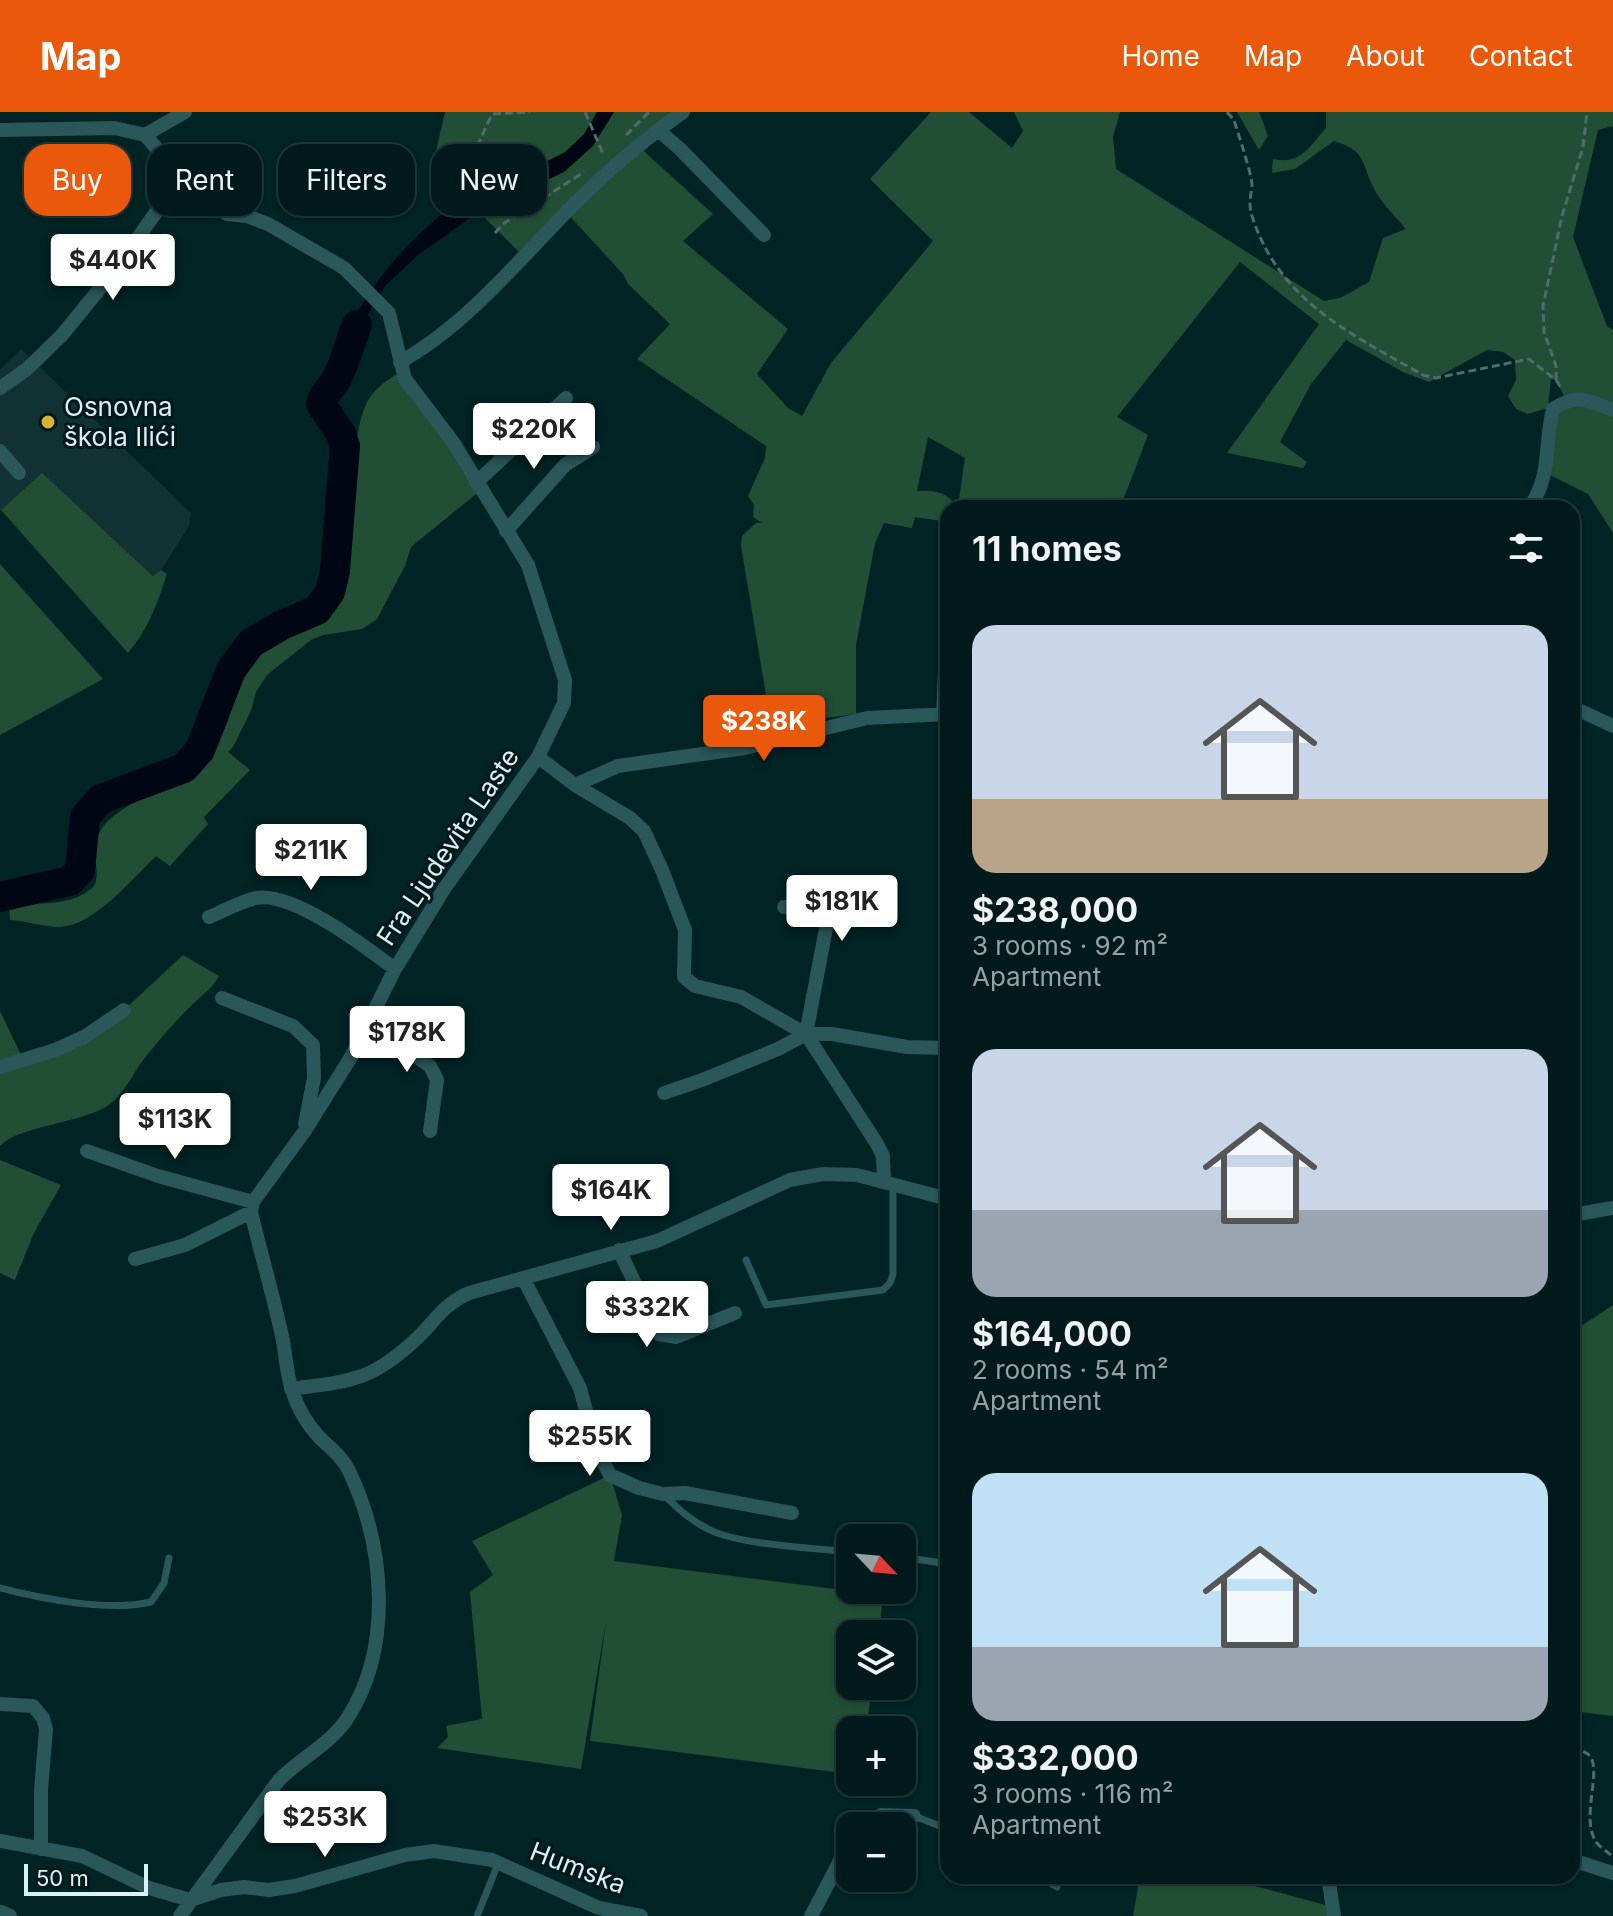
<!DOCTYPE html>
<html lang="en">
<head>
<meta charset="utf-8">
<style>
	:root { --surface:#001a1b; --page:#0a2324; --text:#f1f3f6; --muted:#95a1a3; --line:#22383a; --accent:#ea580c }
	body { margin:0; font-family:Inter,sans-serif; background:var(--page); color:var(--text); height:100vh; display:flex; flex-direction:column; font-size:30px; white-space:nowrap }
	* { box-sizing:border-box; margin:0 }
	p { font-size:26px; color:var(--muted) }
	.icon { flex:none; width:44px; height:44px; fill:none; stroke:currentColor; stroke-width:2; stroke-linecap:round; stroke-linejoin:round }
	.map { position:relative; flex:1; overflow:hidden }
	.sheet { position:absolute; left:940px; top:388px; width:640px; height:1384px; display:flex; flex-direction:column; background:var(--surface); border-radius:24px; box-shadow:0 2px 6px #0004,0 0 0 2px var(--line) }
	.sheet>* { flex:none }
	.banner { position:absolute; left:24px; top:32px; width:760px; height:72px; display:flex; gap:16px }
	.needle { width:52px; rotate:116deg }
	.controls { position:absolute; left:836px; top:1412px; display:grid; gap:16px }
	.controls a { display:grid; place-items:center; width:80px; height:80px; border-radius:16px; background:var(--surface); box-shadow:0 2px 6px #0004,0 0 0 2px var(--line); font-size:40px }
	.scale { position:absolute; left:24px; bottom:20px; width:124px; box-sizing:border-box; padding-left:8px; border:4px solid #d9f1f2; border-top:0; font-size:22px; line-height:28px; white-space:nowrap; color:#d9f1f2; -webkit-text-stroke:6px #021819; paint-order:stroke }
	.price { position:absolute; translate:-50% -68px; padding:0 18px; border-radius:8px; background:#fff; color:#222; font-size:26px; line-height:52px; filter:drop-shadow(0 2px 4px #0008) }
	.price::after { content:''; position:absolute; left:50%; top:48px; width:24px; height:18px; margin-left:-12px; background:inherit; clip-path:polygon(0 0,100% 0,50% 100%) }
	.price.active { background:var(--accent); color:#fff }
	ul { padding:0; list-style:none }
	li { display:grid; align-content:center; gap:16px; height:424px; padding:0 32px }
	li span { display:grid; place-items:center; height:248px; border-radius:24px; color:#555 }
	li>.icon { margin-inline-start:auto }
	span .icon { width:144px; height:144px; fill:#fffc; stroke-width:1 }
	li b { font-size:34px }
	h2 { display:flex; justify-content:space-between; align-items:center; height:96px; padding:0 32px; font-size:34px }
	.tag { padding:0 28px; border-radius:24px; background:var(--surface); box-shadow:0 2px 6px #0004,0 0 0 2px var(--line); font-size:28px; line-height:72px }
	.tag.active { background:var(--accent); color:#fff }
	header { display:flex; align-items:center; gap:48px; box-sizing:border-box; height:112px; padding:0 40px; background:var(--accent); color:#fff }
	header strong { font-size:38px }
	nav { display:flex; gap:44px; margin-inline-start:auto; font-size:28px }
	.map>svg:first-child { display:block }
	.built { fill:#123132 }
	.green { fill:#224e35; fill-rule:evenodd }
	.water { fill:#000613 }
	.lines { fill:none; stroke-linecap:round; stroke-linejoin:round }
	.river { stroke:#000613; stroke-width:30 }
	.path { stroke:#4d6c6d; stroke-width:3; stroke-dasharray:8 4; stroke-linecap:butt }
	.service { stroke:#2a5759; stroke-width:7 }
	.minor { stroke:#2a5759; stroke-width:14 }
	.poi-dot { fill:#d7b434; stroke:#021819; stroke-width:3 }
	.labels { text-anchor:middle; stroke-width:6; stroke-linejoin:round; paint-order:stroke }
	.poi-label { font-size:26px; fill:#d9f1f2; stroke:#021819; text-anchor:start }
	.street-label { font-size:26px; fill:#d9f1f2; stroke:#021819 }
</style>
</head>
<body>
<header>
<strong>Map</strong>
<nav><a>Home</a><a>Map</a><a>About</a><a>Contact</a></nav>
</header>
<div class="map">
<svg width="1613" height="1804" viewBox="0 0 1613 1804">
	<rect width="100%" height="100%" fill="#002324"/>
	<path class="built" d="M21,237L191,401L189,414L161,458L153,464L42,362L0,399V258Z"/>
	<path class="green" d="M445,0H677L637,33L713,102L683,129L788,217L757,262L788,296L802,304L831,251L933,129L870,67L931,0H969L1012,36L1023,19L1014,0H1120L1113,25L1116,57L1324,189L1340,186L1369,170L1383,126L1406,117C1395,104 1380,90 1373,75C1361,49 1366,39 1334,29L1295,57L1272,61L1273,47C1301,53 1309,35 1326,16V0H1613V14L1598,18L1573,125L1607,214L1613,218V421L1588,382L1546,361L1549,315L1566,288L1556,268L1551,267L1548,296L1528,302L1516,297L1508,284L1516,268L1515,248L1503,240L1487,238L1429,270L1403,260L1346,228L1311,272L1280,330L1307,350L1303,356L1227,341L1319,212L1240,150L1117,305L1148,323L1120,396H948V410L915,405L912,416L884,411L875,431L856,533V602L771,613L741,434L742,424L756,411H762L753,405L754,393L748,384L765,346L766,334L637,247L670,212L628,172L623,162L565,99L520,141L485,106L467,64L453,63L433,52ZM928,325L965,346L958,394C944,380 937,378 917,379Z
		M1237,0H1259L1268,24L1259,38Z
		M403,258L481,378L411,435L405,454L377,507L362,517L323,523L311,528L267,563L256,580L251,599L233,635L228,640L250,658L204,705L208,712L170,754L156,744C133,766 94,814 60,815C44,815 26,809 10,808L9,792C35,791 69,795 91,777C106,766 84,734 106,711C130,686 169,680 196,659C232,631 229,577 259,544C267,535 282,523 293,519C300,516 310,514 316,510C321,506 339,482 342,476C346,468 345,455 347,446C353,404 350,324 367,290C375,275 389,267 403,258Z
		M42,361L153,464L161,458L167,462C157,492 149,516 128,541L1,398Z
		M0,452L103,567L0,623Z
		M183,843L219,864C212,877 204,881 194,891C176,908 159,928 144,947C133,961 124,982 110,992C85,1011 17,1014 0,1034V899L23,947L124,898Z
		M0,1048L61,1073L34,1121L15,1168L0,1161Z
		M1613,1193V1604L1572,1599V1220Z
		M610,1363L622,1403L614,1449L883,1483L879,1522H850V1574H872L866,1618H850V1662L590,1629L606,1509L581,1657L437,1636L448,1625L446,1614L482,1607L470,1480L493,1463L472,1429Z
		M1140,1764H1218L1333,1795L1334,1804H1133Z"/>
	<path class="water" d="M597,0H614L593,34L564,60L477,101L418,143L386,173L361,213V217L364,220L351,252L337,248C353,194 396,139 440,104L565,40L584,22Z"/>
	<g class="lines">
		<path class="river" d="M0,785L70,769L80,758L85,705L101,687L184,656L200,638L231,558L251,531L282,513L317,498L330,480L335,459L345,334L341,322L321,292C323,281 333,275 338,264C346,247 350,230 357,213"/>
		<path class="path" d="M585,0L604,44
			M1227,0L1234,8C1238,21 1252,63 1252,73C1251,85 1248,91 1252,104C1279,189 1351,222 1423,263L1436,266L1529,247L1556,268L1562,277
			M493,2L530,0
			M626,23L649,0
			M467,56L492,2
			M495,121L503,112L584,60
			M1556,268V254L1544,220L1543,194L1562,104L1583,35L1587,0
			M1572,1635C1577,1637 1585,1639 1589,1643C1603,1658 1580,1705 1596,1730C1600,1735 1606,1739 1611,1743"/>
		<path class="service" d="M746,1148L766,1193L883,1178L890,1171L893,1162V1073
			M663,1382C677,1396 690,1408 708,1417C738,1433 814,1436 850,1440
			M902,1445L948,1452
			M0,1476C42,1487 109,1500 151,1490L164,1471L169,1446
			M914,1704L948,1717
			M1038,1764L1057,1775
			M477,1804L498,1752"/>
		<path class="minor" d="M0,18L115,16L145,23L185,0
			M658,18L680,37L764,123
			M145,23L181,65L211,91L227,102L247,104L268,112L344,156L389,201L405,267L453,330L528,453L565,568L564,591L538,645L444,777L395,857L351,945L304,1020L253,1090L251,1100C261,1142 273,1183 282,1224C286,1242 286,1261 292,1278C297,1295 307,1312 319,1325C331,1337 343,1345 350,1361C385,1436 393,1536 347,1607C329,1633 301,1646 279,1668L180,1804
			M400,250C458,218 505,164 550,117C590,74 635,34 683,0
			M0,276L27,257L62,223L115,158L181,65
			M0,339L19,361
			M476,371L566,286
			M1529,396C1552,364 1544,333 1553,297C1577,281 1587,288 1613,298
			M506,419L565,353L593,335
			M1572,595L1613,614
			M943,602L948,494
			M538,645L575,673L630,706L644,719L662,758L685,818L684,865L695,874L741,885L806,922L877,1032L883,1044L884,1069
			M575,673L618,654L745,636L867,606L948,602
			M784,795L816,800L827,811L806,922
			M209,805C224,799 241,789 256,786C293,779 367,836 395,857
			M222,886L293,914L313,933L314,966L305,1012
			M369,913L430,954L437,968L430,1019
			M0,955L55,938L84,925L124,898
			M664,981L702,968L778,937L806,922H832L907,935L948,936
			M87,1039L158,1064L253,1090
			M1572,1103L1613,1096
			M619,1138L659,1222L676,1225L735,1201
			M135,1147L185,1133L251,1100
			M946,1159L948,1099
			M523,1166L580,1276L596,1336L610,1363L639,1376L663,1382L685,1381L792,1401
			M291,1277C348,1269 370,1270 414,1229C435,1210 442,1193 469,1181L657,1129L790,1068L823,1062L857,1063L948,1087
			M0,1592L33,1594L43,1606L46,1617L41,1678V1737
			M865,1714L881,1703L914,1704
			M0,1729L82,1744L149,1776L190,1788L221,1778L244,1775L269,1778L295,1774L405,1743L434,1739L492,1748L599,1796L641,1804
			M1572,1748L1613,1761
			M1328,1764L1334,1804
			M1,1800L10,1804
			M811,1804L850,1730"/>
	</g>
	<circle class="poi-dot" cx="48" cy="310" r="8"/>
	<g class="labels">
		<g class="poi-label">
			<text x="64" y="304">Osnovna<tspan x="64" dy="30">škola Ilići</tspan></text>
		</g>
		<g class="street-label">
			<text transform="translate(448 735) rotate(-56)" y="9">Fra Ljudevita Laste</text>
			<text transform="translate(578 1756) rotate(21)" y="9">Humska</text>
		</g>
	</g>
</svg>
<div class="controls">
<a><svg class="needle" viewBox="-14 -14 28 28"><path d="M0-13l5 13h-10z" fill="#e53935"/><path d="M0 13l5-13h-10z" fill="#95a1a3"/></svg></a>
<a><svg class="icon" aria-label="layers" viewBox="0 0 24 24"><path d="M12 4l9 5-9 5-9-5zM3 14l9 5 9-5"/></svg></a>
<a>+</a>
<a>−</a>
</div>
<div class="scale">50 m</div>
<b class="price" style="left:113px;top:190px">$440K</b>
<b class="price" style="left:534px;top:359px">$220K</b>
<b class="price active" style="left:764px;top:651px">$238K</b>
<b class="price" style="left:311px;top:780px">$211K</b>
<b class="price" style="left:842px;top:831px">$181K</b>
<b class="price" style="left:407px;top:962px">$178K</b>
<b class="price" style="left:175px;top:1049px">$113K</b>
<b class="price" style="left:611px;top:1120px">$164K</b>
<b class="price" style="left:647px;top:1237px">$332K</b>
<b class="price" style="left:590px;top:1366px">$255K</b>
<b class="price" style="left:325px;top:1747px">$253K</b>
<div class="banner">
<a class="tag active">Buy</a>
<a class="tag">Rent</a>
<a class="tag">Filters</a>
<a class="tag">New</a>
</div>
<section class="sheet">
<h2>11 homes<svg class="icon" aria-label="filters" viewBox="0 0 24 24"><path d="M4 7h16M4 17h16"/><circle cx="9" cy="7" r="2"/><circle cx="15" cy="17" r="2"/></svg></h2>
<ul>
<li><span style="background:linear-gradient(#c9d6e8 70%,#b9a48a 0)"><svg class="icon" aria-label="home" viewBox="0 0 24 24"><path d="M3 11l9-7 9 7M6 9v11h12V9"/></svg></span><div><b>$238,000</b><p>3 rooms · 92 m²</p><p>Apartment</p></div></li>
<li><span style="background:linear-gradient(#c9d6e8 65%,#9aa5b1 0)"><svg class="icon" aria-label="home" viewBox="0 0 24 24"><path d="M3 11l9-7 9 7M6 9v11h12V9"/></svg></span><div><b>$164,000</b><p>2 rooms · 54 m²</p><p>Apartment</p></div></li>
<li><span style="background:linear-gradient(#bfe0f5 70%,#9aa5b1 0)"><svg class="icon" aria-label="home" viewBox="0 0 24 24"><path d="M3 11l9-7 9 7M6 9v11h12V9"/></svg></span><div><b>$332,000</b><p>3 rooms · 116 m²</p><p>Apartment</p></div></li>
</ul>
</section>
</div>
</body>
</html>
